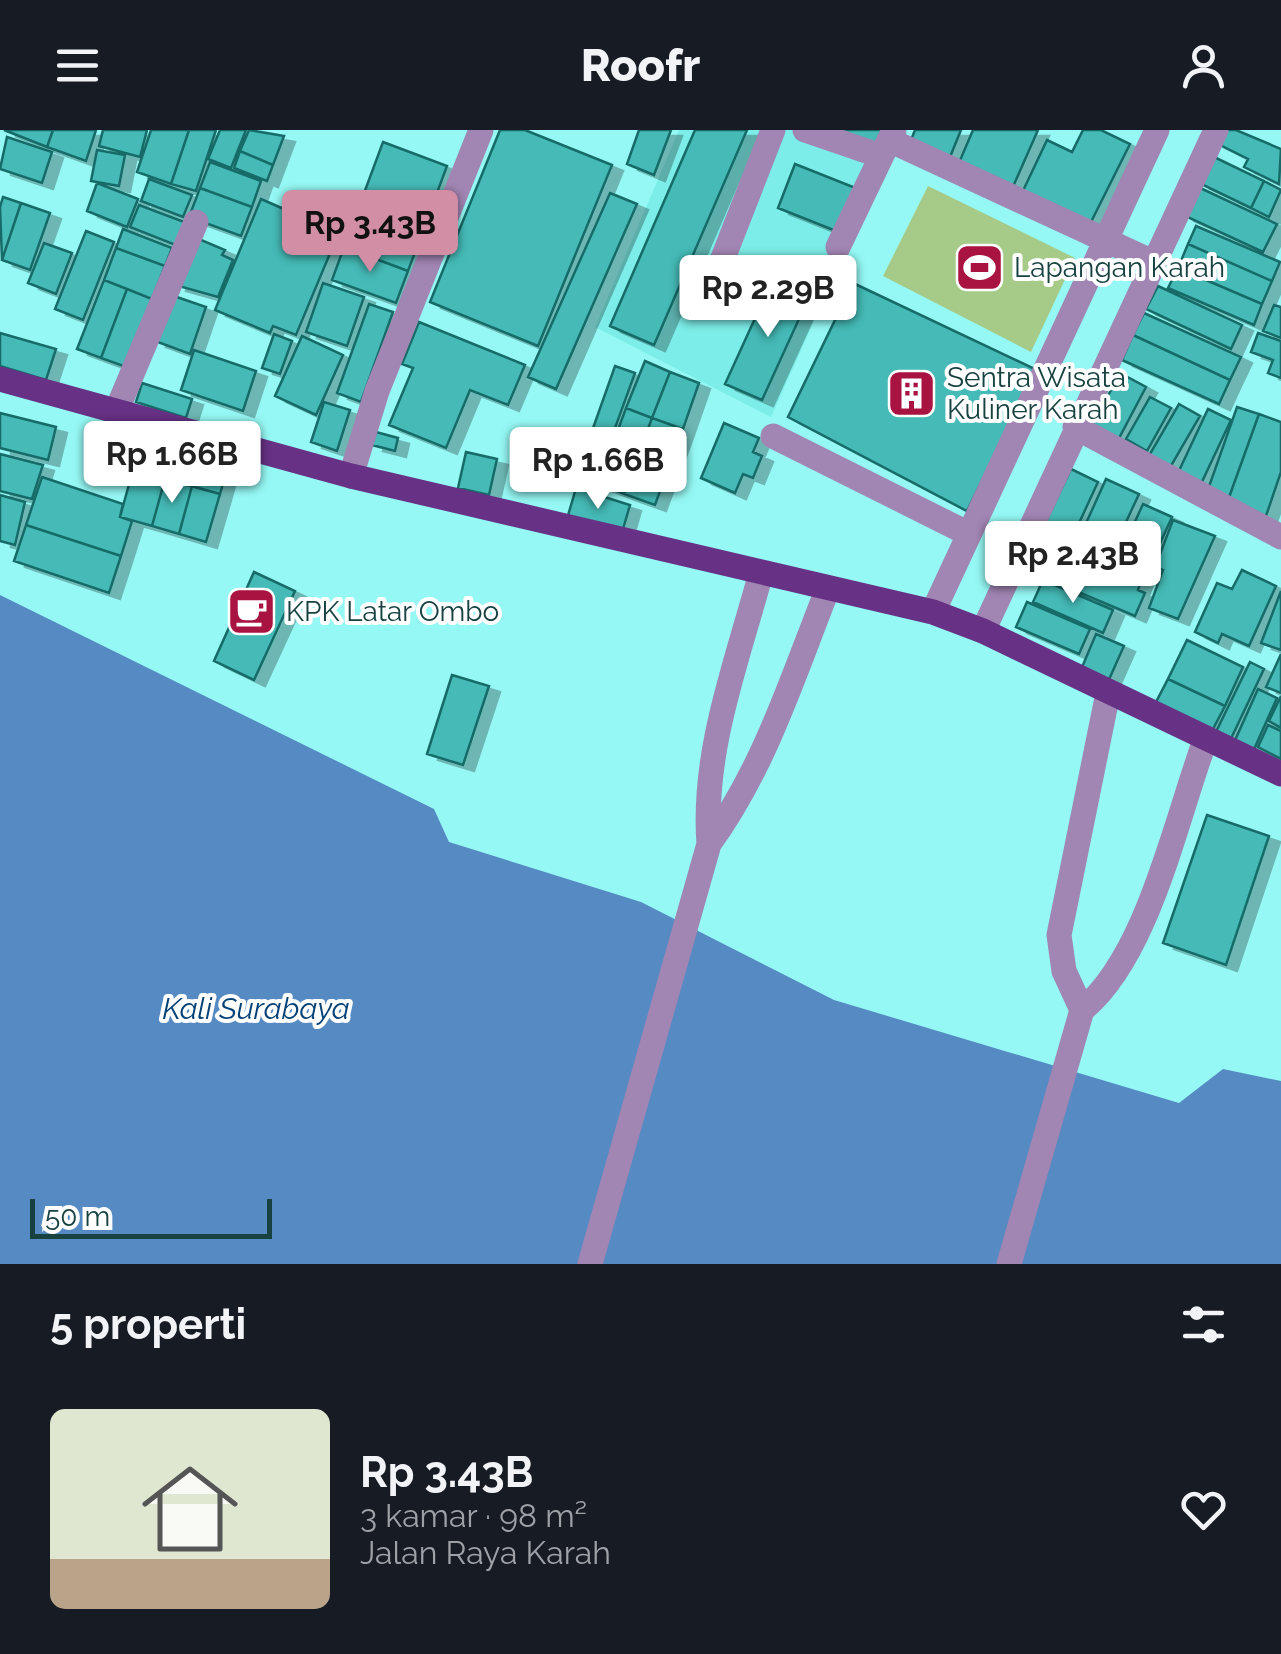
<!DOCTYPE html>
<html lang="id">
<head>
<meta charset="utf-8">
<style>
	:root { --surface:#171b24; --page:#242831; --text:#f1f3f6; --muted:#9ea1a6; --accent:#d18ea5 }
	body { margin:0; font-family:Raleway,sans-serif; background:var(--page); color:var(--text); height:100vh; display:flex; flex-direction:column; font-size:38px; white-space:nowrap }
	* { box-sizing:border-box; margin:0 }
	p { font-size:32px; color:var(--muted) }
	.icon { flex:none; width:55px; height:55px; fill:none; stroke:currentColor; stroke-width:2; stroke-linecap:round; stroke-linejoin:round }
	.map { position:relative; height:1134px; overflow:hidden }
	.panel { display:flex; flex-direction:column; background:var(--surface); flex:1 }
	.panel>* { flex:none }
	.scale { position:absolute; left:30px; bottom:25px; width:242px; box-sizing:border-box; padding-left:10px; border:5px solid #174240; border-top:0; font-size:28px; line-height:35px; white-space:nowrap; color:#174240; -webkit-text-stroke:8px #fff; paint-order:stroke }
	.price { position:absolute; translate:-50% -85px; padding:0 22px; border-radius:10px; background:#fff; color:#222; font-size:32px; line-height:65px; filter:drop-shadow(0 2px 5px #0008) }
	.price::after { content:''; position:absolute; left:50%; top:60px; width:30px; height:22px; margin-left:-15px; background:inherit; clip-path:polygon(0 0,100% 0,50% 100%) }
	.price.current { background:var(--accent); color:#111 }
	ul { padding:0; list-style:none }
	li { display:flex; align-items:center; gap:30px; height:250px; padding:0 50px }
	li span { display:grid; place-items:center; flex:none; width:280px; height:200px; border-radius:15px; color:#555 }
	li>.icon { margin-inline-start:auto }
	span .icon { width:120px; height:120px; fill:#fffc; stroke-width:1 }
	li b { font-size:42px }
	h2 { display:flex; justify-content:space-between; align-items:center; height:120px; padding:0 50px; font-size:42px }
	header { display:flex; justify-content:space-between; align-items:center; height:130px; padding:0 50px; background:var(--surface); font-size:45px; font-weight:800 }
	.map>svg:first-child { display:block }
	.built { fill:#7cede8 }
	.green { fill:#a6ca88 }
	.water { fill:#558ac3 }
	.building { fill:#44bab6; stroke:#186b68; stroke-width:2.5; filter:url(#shadow) }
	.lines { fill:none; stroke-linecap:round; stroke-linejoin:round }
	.minor { stroke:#a185b3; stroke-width:25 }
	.major { stroke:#673185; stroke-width:25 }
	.labels { text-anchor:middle; stroke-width:8; stroke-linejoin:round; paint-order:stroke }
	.poi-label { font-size:28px; fill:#174240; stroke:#fff; text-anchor:start }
	.water-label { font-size:30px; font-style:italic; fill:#044177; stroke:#fff }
</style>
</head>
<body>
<header><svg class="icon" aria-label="menu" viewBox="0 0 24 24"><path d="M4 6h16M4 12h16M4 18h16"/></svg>Roofr<svg class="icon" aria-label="person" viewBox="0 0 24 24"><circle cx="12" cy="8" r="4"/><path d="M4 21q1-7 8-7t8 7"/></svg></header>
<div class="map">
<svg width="1281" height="1134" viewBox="0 0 1281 1134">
	<defs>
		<filter id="shadow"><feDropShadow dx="11" dy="6" stdDeviation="0" flood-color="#0004"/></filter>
	</defs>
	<rect width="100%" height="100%" fill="#95f8f4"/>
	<path class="built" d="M679,0H900L771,287L595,197Z"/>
	<path class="green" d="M928,56L1075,128L1031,222L883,146Z"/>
	<path class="water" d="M0,465L434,679L449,712L641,772L834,870L1179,973L1223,939L1281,951V1134H0Z"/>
	<path class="building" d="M4,0H53L47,17Z
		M53,0H96L86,31L47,17Z
		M103,0H147L140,27L99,16Z
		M151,0H189L171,54L137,42Z
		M189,0H216L196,61L171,54Z
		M220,0H246L231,38L208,29Z
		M249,0L284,6L273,35L240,21Z
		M500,0H525L612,35L538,216L430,172Z
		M639,0H671L654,45L627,34Z
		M695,0H747L654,215L610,196Z
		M835,0H885L877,19Z
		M915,0H961L950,27L911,10Z
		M973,0H1038L1012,59L958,35Z
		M1083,0H1101L1130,14L1088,98L1021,65L1047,10L1072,22Z
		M1220,0H1236L1281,19L1279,54L1244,37L1248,29L1214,12Z
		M7,7L52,22L42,53L0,39Z
		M383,12L447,36L408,141L344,117Z
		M97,20L125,25L119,56L91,51Z
		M240,21L273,35L267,51L234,38Z
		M1212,26L1264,51L1251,78L1199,53Z
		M210,32L261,51L252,77L200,58Z
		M795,34L858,59L841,103L778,78Z
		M149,49L192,65L183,87L141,71Z
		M1264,51L1281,60L1269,87L1251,78Z
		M97,53L138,69L127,97L87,81Z
		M1196,56L1277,94L1263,122L1183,85Z
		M200,58L252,77L241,106L189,87Z
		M610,63L637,74L556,259L528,247Z
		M3,67L21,73L2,130L0,77Z
		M261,69L332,100L325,119L331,121L296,205L273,196L270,203L215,180Z
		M21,73L50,83L30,140L2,130Z
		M139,75L187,93L178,116L130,97Z
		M1196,96L1280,132L1272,151L1188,114Z
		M123,99L172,118L165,136L116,118Z
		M86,101L114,112L83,190L55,179Z
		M194,107L225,120L222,125L233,130L218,167L175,155Z
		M44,113L72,123L56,164L28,153Z
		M1188,114L1272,151L1262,174L1178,138Z
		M344,117L408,141L396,173L332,150Z
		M116,118L165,136L152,169L104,150Z
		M1178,138L1262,174L1254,195L1168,158Z
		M773,149L810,165L762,270L725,254Z
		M104,150L127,159L101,228L77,219Z
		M323,153L364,167L347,216L306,202Z
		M853,153L1037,240L967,381L788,287Z
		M1158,156L1242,195L1231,219L1146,179Z
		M127,159L152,169L126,237L101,228Z
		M171,165L206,177L190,224L155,211Z
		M369,174L393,182L361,272L337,263Z
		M1274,175L1281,177V208L1263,201Z
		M1144,183L1241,227L1230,250L1133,205Z
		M419,192L525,235L508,275L470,260L446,318L389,295L413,238L402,234Z
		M0,203L56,219L46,250L0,236Z
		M1258,203L1281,211V248L1268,243L1273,230L1251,222Z
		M274,204L292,211L280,244L262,238Z
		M1133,205L1230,250L1219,274L1122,230Z
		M302,206L343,225L316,285L275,266Z
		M194,220L256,241L243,281L181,260Z
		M645,231L670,242L652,288L626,278Z
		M615,236L635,243L594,356L575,349Z
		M670,242L699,253L683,299L652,288Z
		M1120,243L1146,257L1117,312L1091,298Z
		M142,253L192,269L186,288L136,272Z
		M1150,267L1171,278L1147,321L1126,309Z
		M324,272L350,280L337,321L311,312Z
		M1179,274L1200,286L1168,341L1147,329Z
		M1237,277L1259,284L1227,373L1206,365Z
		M626,278L652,288L624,364L598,354Z
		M1208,279L1231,290L1200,356L1177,345Z
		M0,283L56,297L48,330L0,318Z
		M1259,284L1281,292V342L1266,386L1227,373Z
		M652,288L683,299L655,375L624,364Z
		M724,293L759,308L753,322L762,326L753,348L743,344L735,363L701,348Z
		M376,302L398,308L395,321L372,315Z
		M139,318L171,327L152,396L120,387Z
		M466,322L497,329L489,365L458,358Z
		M0,324L43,335L32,369L0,361Z
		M171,327L226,343L220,364L165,349Z
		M1071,339L1098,352L1068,417L1040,404Z
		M42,347L123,374L120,387L132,391L121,426L26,395Z
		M165,349L192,356L179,404L152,396Z
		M1106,349L1139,364L1115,416L1082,402Z
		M192,356L220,364L206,412L179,404Z
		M576,358L630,375L621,406L567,389Z
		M0,365L25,372L15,415L0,411Z
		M1143,374L1172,387L1152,431L1123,418Z
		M1173,390L1215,406L1178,489L1149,478L1163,440L1155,437Z
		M26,395L121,426L109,463L14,431Z
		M1082,402L1115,416L1103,442L1071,427Z
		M1034,412L1073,430L1063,454L1023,436Z
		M1074,433L1104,446L1109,435L1142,449L1138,460L1145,463L1135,486L1064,456Z
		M1242,440L1276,456L1249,516L1222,504L1218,513L1195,502L1217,453L1232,459Z
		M254,442L295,461L254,550L214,531Z
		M1043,450L1113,480L1103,503L1033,472Z
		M1281,461V520L1261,513Z
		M1027,472L1090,499L1079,524L1016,497Z
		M1096,504L1124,516L1107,554L1080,542Z
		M1187,510L1243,537L1225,576L1168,549Z
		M1281,524V563L1266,557Z
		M1250,532L1264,539L1227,617L1212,610Z
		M452,545L489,556L463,635L427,624Z
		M1168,549L1225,576L1212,601L1155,574Z
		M1258,559L1277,568L1251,626L1232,617Z
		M1281,566V598L1269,591Z
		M1268,595L1281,601V629L1258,617Z
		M1207,685L1269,706L1226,835L1163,813Z"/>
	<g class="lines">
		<path class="minor" d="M805,0L881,26
			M889,10L1153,132
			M838,117L894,0
			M718,141L773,0
			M116,282L196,92
			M1075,297L1281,407
			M773,306L969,404
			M351,346L377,261L481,0
			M933,482L1157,0
			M983,501L1216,0
			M709,714C765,637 793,546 828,458
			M1082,880L1064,841L1059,805L1108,563
			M590,1134L709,714C702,621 737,532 761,443
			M1009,1134L1082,880C1148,827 1176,688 1206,608"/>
		<path class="major" d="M0,249L351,346L933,482L983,501L1281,644"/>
	</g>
	<defs>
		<symbol id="stadium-square" viewBox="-11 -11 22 22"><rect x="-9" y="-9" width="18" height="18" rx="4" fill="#a91341" stroke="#fff"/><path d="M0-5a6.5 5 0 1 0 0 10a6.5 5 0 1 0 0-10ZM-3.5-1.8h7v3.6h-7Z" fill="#fff"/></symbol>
		<symbol id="building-square" viewBox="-11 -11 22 22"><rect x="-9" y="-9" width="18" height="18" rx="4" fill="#a91341" stroke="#fff"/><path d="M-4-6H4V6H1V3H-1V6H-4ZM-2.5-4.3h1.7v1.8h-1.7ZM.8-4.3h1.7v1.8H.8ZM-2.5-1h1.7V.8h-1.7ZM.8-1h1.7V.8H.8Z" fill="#fff"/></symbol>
		<symbol id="cafe-square" viewBox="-11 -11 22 22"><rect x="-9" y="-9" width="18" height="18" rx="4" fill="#a91341" stroke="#fff"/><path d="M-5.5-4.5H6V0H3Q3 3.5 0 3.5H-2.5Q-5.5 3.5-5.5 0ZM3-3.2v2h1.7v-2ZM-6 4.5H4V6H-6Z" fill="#fff"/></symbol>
	</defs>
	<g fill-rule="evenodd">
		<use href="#stadium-square" x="952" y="110" width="55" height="55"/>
		<use href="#building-square" x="884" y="236" width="55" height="55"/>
		<use href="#cafe-square" x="224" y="454" width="55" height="55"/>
	</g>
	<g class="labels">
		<g class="poi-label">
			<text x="1014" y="147">Lapangan Karah</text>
			<text x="947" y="257">Sentra Wisata<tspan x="947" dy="32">Kuliner Karah</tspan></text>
			<text x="286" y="491">KPK Latar Ombo</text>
		</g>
		<g class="water-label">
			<text x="256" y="889">Kali Surabaya</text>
		</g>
	</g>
</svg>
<div class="scale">50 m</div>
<b class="price current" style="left:370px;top:145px">Rp 3.43B</b>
<b class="price" style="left:768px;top:210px">Rp 2.29B</b>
<b class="price" style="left:172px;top:376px">Rp 1.66B</b>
<b class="price" style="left:598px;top:382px">Rp 1.66B</b>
<b class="price" style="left:1073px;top:476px">Rp 2.43B</b>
</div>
<section class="panel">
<h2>5 properti<svg class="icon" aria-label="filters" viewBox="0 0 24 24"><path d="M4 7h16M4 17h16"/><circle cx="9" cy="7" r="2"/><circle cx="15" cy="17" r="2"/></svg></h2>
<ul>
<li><span style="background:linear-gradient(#dfe7d0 75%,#b9a48a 0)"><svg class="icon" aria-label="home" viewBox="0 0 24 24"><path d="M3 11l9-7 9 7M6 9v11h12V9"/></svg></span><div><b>Rp 3.43B</b><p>3 kamar · 98 m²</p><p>Jalan Raya Karah</p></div><svg class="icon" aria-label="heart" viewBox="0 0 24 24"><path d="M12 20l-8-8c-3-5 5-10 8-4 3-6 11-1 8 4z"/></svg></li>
</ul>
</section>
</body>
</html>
